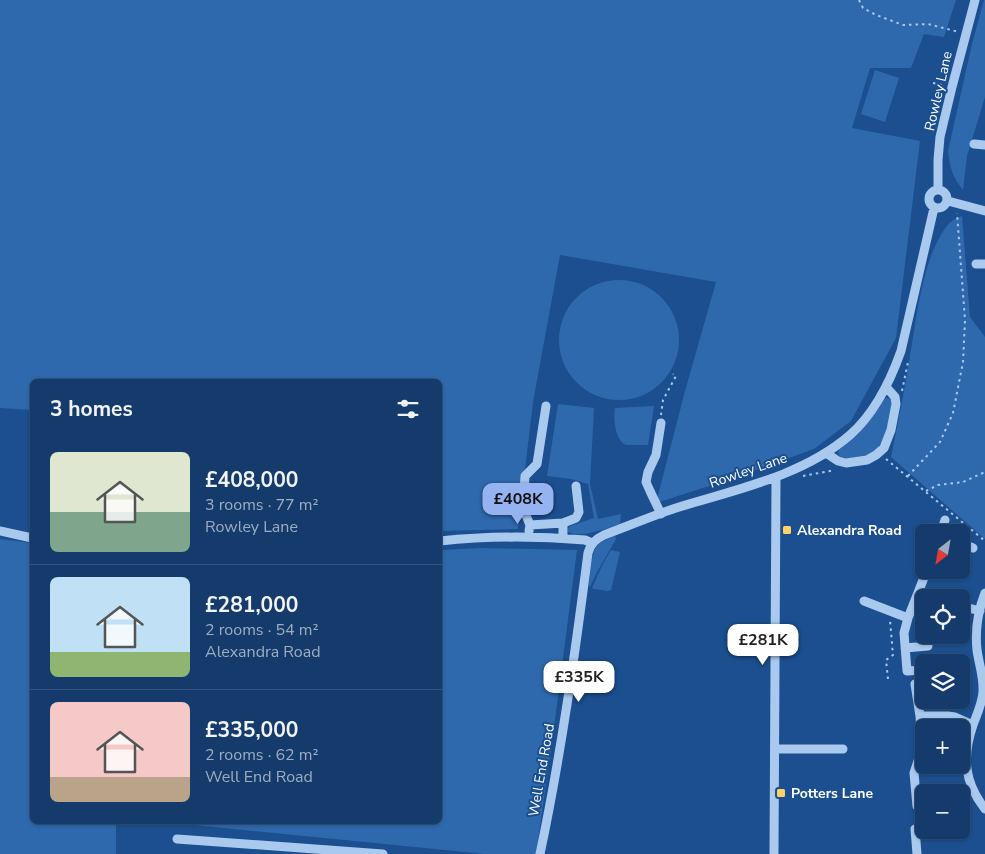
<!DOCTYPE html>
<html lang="en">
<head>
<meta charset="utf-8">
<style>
	:root { --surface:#143b6b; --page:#1d4271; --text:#f1f3f6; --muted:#9dadc1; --line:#33557e; --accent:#95b2f1 }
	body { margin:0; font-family:"Nunito Sans",sans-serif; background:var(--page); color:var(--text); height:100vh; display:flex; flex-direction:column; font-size:19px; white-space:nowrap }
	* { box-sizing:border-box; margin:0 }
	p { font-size:16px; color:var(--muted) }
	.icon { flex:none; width:28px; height:28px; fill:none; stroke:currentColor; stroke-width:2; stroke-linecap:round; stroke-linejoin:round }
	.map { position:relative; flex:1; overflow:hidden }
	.sheet { position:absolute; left:30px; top:379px; width:412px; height:445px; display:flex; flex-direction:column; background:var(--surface); border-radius:8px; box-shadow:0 1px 4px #0004,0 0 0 1px var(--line) }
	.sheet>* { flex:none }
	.needle { width:32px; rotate:211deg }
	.controls { position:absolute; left:915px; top:524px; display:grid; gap:10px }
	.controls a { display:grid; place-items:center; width:55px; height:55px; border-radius:8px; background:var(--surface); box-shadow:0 1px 4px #0004,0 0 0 1px var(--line); font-size:25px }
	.price { position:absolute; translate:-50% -42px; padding:0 11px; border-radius:10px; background:#fff; color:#222; font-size:16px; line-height:32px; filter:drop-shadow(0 1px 2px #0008) }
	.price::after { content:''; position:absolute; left:50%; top:30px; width:15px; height:11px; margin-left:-8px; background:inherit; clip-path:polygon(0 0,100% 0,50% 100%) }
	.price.current { background:var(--accent); color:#111 }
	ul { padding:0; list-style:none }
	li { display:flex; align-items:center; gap:15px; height:125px; padding:0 20px }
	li+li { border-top:1px solid var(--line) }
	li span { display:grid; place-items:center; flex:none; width:140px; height:100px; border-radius:8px; color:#555 }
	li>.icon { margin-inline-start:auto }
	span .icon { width:60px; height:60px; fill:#fffc; stroke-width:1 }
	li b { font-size:21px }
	h2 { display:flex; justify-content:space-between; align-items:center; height:60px; padding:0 20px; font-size:21px }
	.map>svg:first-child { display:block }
	.green { fill:#2e69ad }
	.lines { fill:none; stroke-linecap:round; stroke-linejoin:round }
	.path { stroke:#a9c9ee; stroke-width:2; stroke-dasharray:2.5 4; stroke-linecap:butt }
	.minor { stroke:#a9c9ee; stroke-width:9 }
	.poi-dot { fill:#ffd166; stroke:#1b4f8f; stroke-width:2 }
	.labels { text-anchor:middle; stroke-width:4; stroke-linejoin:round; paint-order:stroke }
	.street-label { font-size:14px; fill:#fff; stroke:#1b4f8f }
	.poi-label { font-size:14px; font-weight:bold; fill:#fff; stroke:#1b4f8f; text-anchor:start }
</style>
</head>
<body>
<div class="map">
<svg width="985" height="854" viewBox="0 0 985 854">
	<rect width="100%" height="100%" fill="#1b4f8f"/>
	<path class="green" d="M0,0H956L944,37L924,34L911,68H870L852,128L920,141L896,338L851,421L814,449L734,478L656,503L685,391L716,282L560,255L533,402L518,529L440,531V381H32V410L0,408Z
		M984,0H985V97L967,156L963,190C952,176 950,168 948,151L972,44Z
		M875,70L899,78L885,122L861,114Z
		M962,216L970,317L985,337V539L891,457C898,423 905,389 910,355C917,317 922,262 944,230C949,222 954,219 962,216Z
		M559 340a60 60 0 1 1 120 0a60 60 0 1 1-120 0Z
		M885,398H889L892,401V404C887,427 887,453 859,457C853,458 847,459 840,457L838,453L839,450C858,436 873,418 885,398Z
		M558,404L594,408L590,484L598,519L621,514L620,524C608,528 579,539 568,532V529L570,526L594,518L588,484L571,479L547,476Z
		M654,406L648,445H626C615,440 613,419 615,408Z
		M615,536L616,539L597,572L590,587L589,586C590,576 591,554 597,546C601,541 608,539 615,536Z
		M0,539L32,543V821H116V854H0Z
		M481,548L577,550L553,735L536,854H485L153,821H440V550Z
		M611,550L620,552L611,590L608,591L594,589L592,588C598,575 603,562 611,550Z"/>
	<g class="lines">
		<path class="path" d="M859,0L863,8L876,15L903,25L928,24L959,32
			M933,83L942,85
			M902,391L908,362
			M661,415L663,400L676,376L673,374
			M886,459L985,541
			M803,476L835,470
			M908,476L940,442L953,413L963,362L965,320L957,213
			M926,491L938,485L963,482L985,472
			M931,655L932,662
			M888,679L886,660L893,655L890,620"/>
		<path class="minor" d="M974,144L985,145
			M938,189V160L940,137L952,87L975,0
			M929 199a9 9 0 1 1 18 0a9 9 0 1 1-18 0Z
			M948,201L985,211
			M976,264H985
			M661,423L656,455L648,472L646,482L650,491L661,514
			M826,453L838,461L846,463L867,460L876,455L884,448L891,430L896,404L895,397L886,387
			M563,523L576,518L579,512L576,486
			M530,525L523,508L525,476L537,464L546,406
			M0,531L32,538
			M529,531L530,525L563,523V538
			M941,532L945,520
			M440,541C488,536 537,536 585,540L592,543
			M961,543L973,548
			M985,593C978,611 975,631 977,650C979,664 984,678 983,692C982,704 977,714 973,725C962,757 964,782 985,809
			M864,601L908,618
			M961,606L980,611
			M905,648L928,646
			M924,670L907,671L904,633L908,618L927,570
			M915,684L920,716
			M775,749H843
			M917,806L914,773L922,749L920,716H948L955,717L973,725
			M915,829L917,854
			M177,839L383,854
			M540,854C561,755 575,654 588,553C591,543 596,539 604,535C628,526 652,516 676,508C734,490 803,476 850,435C875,413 890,382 901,351L934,208
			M774,854L776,478"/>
	</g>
	<g class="poi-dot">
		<rect x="782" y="525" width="10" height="10" rx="2.5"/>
		<rect x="776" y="788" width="10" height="10" rx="2.5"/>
	</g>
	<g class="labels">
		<g class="street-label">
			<text transform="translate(938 91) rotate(-77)" y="5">Rowley Lane</text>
			<text transform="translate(748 470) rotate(-19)" y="5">Rowley Lane</text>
			<text transform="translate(541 770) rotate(-80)" y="5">Well End Road</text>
		</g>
		<g class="poi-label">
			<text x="797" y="535">Alexandra Road</text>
			<text x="791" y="798">Potters Lane</text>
		</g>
	</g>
</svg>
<div class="controls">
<a><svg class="needle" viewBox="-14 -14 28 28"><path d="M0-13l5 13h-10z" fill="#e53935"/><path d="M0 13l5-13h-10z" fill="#9dadc1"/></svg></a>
<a><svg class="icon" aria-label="locate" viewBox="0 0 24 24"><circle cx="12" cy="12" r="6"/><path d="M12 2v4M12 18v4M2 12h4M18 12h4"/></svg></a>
<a><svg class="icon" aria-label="layers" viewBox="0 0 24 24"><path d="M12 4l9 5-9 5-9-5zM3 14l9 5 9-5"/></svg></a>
<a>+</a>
<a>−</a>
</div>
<b class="price current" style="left:518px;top:525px">£408K</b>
<b class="price" style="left:763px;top:666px">£281K</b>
<b class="price" style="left:579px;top:703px">£335K</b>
<section class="sheet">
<h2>3 homes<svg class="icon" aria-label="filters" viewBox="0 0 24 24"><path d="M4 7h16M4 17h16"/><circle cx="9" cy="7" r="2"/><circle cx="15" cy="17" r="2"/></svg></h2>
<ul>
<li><span style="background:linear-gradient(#dfe7d0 60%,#7fa58c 0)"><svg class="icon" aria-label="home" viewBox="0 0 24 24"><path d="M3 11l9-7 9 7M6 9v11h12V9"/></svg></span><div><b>£408,000</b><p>3 rooms · 77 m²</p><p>Rowley Lane</p></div></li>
<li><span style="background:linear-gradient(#bfe0f5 75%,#8fb573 0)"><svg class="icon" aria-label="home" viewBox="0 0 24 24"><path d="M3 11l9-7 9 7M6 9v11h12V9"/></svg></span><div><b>£281,000</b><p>2 rooms · 54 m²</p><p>Alexandra Road</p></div></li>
<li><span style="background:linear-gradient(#f6c9c9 75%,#b9a48a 0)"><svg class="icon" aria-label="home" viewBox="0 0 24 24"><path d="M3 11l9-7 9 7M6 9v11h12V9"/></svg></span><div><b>£335,000</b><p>2 rooms · 62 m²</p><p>Well End Road</p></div></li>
</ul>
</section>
</div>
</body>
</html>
